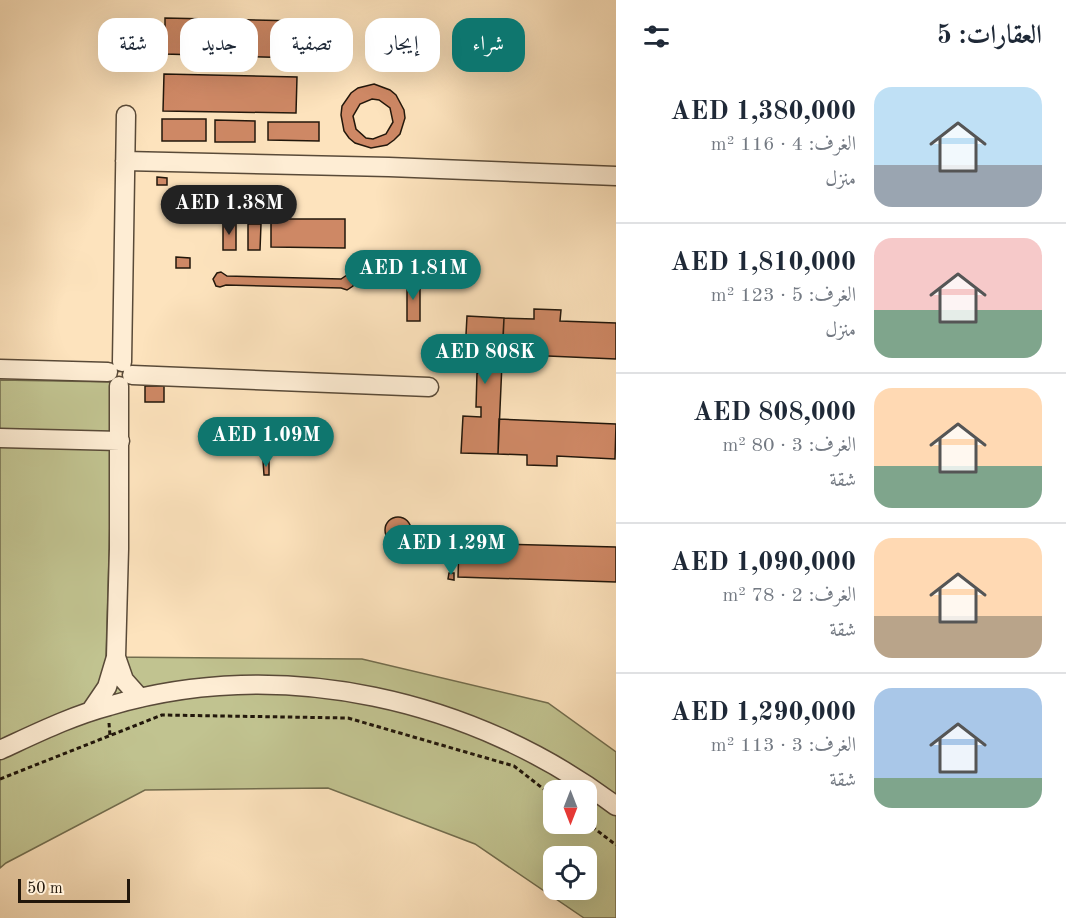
<!DOCTYPE html>
<html lang="ar">
<head>
<meta charset="utf-8">
<style>
	:root { --surface:#fff; --page:#f2f2f3; --text:#1f2937; --muted:#747a83; --line:#e0e1e3; --accent:#0f766e }
	body { margin:0; font-family:"Old Standard TT",Amiri,serif; background:var(--page); color:var(--text); direction:rtl; height:100vh; display:flex; flex-direction:column; font-size:22px; white-space:nowrap }
	* { box-sizing:border-box; margin:0 }
	p { font-size:20px; color:var(--muted) }
	.icon { flex:none; width:33px; height:33px; fill:none; stroke:currentColor; stroke-width:2; stroke-linecap:round; stroke-linejoin:round }
	.map { position:relative; flex:1; overflow:hidden; direction:ltr }
	.panel { display:flex; flex-direction:column; background:var(--surface); width:450px }
	.panel>* { flex:none }
	.hud { position:absolute; left:18px; top:18px; width:507px; height:54px; direction:rtl; display:flex; gap:12px }
	.needle { width:39px; rotate:180deg }
	.tools { position:absolute; left:543px; top:780px; display:grid; gap:12px }
	.tools a { display:grid; place-items:center; width:54px; height:54px; border-radius:12px; background:var(--surface); box-shadow:0 6px 24px #0002; font-size:30px }
	.scale { position:absolute; left:18px; bottom:15px; width:112px; box-sizing:border-box; padding-left:6px; border:3px solid #22170b; border-top:0; font-size:16px; line-height:21px; white-space:nowrap; color:#22170b; -webkit-text-stroke:4px #feedd4; paint-order:stroke }
	.price { position:absolute; translate:-50% -51px; padding:0 14px; border-radius:21px; background:var(--accent); color:#fff; font-size:20px; line-height:39px; filter:drop-shadow(0 2px 3px #0008) }
	.price::after { content:''; position:absolute; left:50%; top:36px; width:18px; height:14px; margin-left:-9px; background:inherit; clip-path:polygon(0 0,100% 0,50% 100%) }
	.price.selected { background:#222; color:#fff }
	ul { padding:0; list-style:none }
	li { display:flex; align-items:center; gap:18px; height:150px; padding:0 24px }
	li+li { border-top:2px solid var(--line) }
	li span { display:grid; place-items:center; flex:none; width:168px; height:120px; border-radius:18px; color:#555 }
	li>.icon { margin-inline-start:auto }
	span .icon { width:72px; height:72px; fill:#fffc; stroke-width:1 }
	li b { font-size:26px }
	h2 { display:flex; justify-content:space-between; align-items:center; height:72px; padding:0 24px; font-size:26px }
	.chip { padding:0 21px; border-radius:18px; background:var(--surface); box-shadow:0 6px 24px #0002; font-size:21px; line-height:54px }
	.chip.selected { background:var(--accent); color:#fff }
	main { display:flex; flex:1; min-height:0 }
	.map>svg:first-child { display:block }
	.green { fill:#c1c390; stroke:#726d4e; stroke-width:1.5; fill-rule:evenodd }
	.building { fill:#ce8865; stroke:#22170b; stroke-width:1.5; fill-rule:evenodd }
	.lines { fill:none; stroke-linecap:round; stroke-linejoin:round }
	.minor-casing { stroke:#594a38; stroke-width:21 }
	.path { stroke:#22170b; stroke-width:3; stroke-dasharray:4.5 3; stroke-linecap:butt }
	.minor { stroke:#feedd4; stroke-width:18 }
</style>
</head>
<body>
<main>
<section class="panel">
<h2>العقارات: 5<svg class="icon" aria-label="filters" viewBox="0 0 24 24"><path d="M4 7h16M4 17h16"/><circle cx="9" cy="7" r="2"/><circle cx="15" cy="17" r="2"/></svg></h2>
<ul>
<li><span style="background:linear-gradient(#bfe0f5 65%,#9aa5b1 0)"><svg class="icon" aria-label="home" viewBox="0 0 24 24"><path d="M3 11l9-7 9 7M6 9v11h12V9"/></svg></span><div><b>AED 1,380,000</b><p>الغرف: 4 · 116 m²</p><p>منزل</p></div></li>
<li><span style="background:linear-gradient(#f6c9c9 60%,#7fa58c 0)"><svg class="icon" aria-label="home" viewBox="0 0 24 24"><path d="M3 11l9-7 9 7M6 9v11h12V9"/></svg></span><div><b>AED 1,810,000</b><p>الغرف: 5 · 123 m²</p><p>منزل</p></div></li>
<li><span style="background:linear-gradient(#ffd9b3 65%,#7fa58c 0)"><svg class="icon" aria-label="home" viewBox="0 0 24 24"><path d="M3 11l9-7 9 7M6 9v11h12V9"/></svg></span><div><b>AED 808,000</b><p>الغرف: 3 · 80 m²</p><p>شقة</p></div></li>
<li><span style="background:linear-gradient(#ffd9b3 65%,#b9a48a 0)"><svg class="icon" aria-label="home" viewBox="0 0 24 24"><path d="M3 11l9-7 9 7M6 9v11h12V9"/></svg></span><div><b>AED 1,090,000</b><p>الغرف: 2 · 78 m²</p><p>شقة</p></div></li>
<li><span style="background:linear-gradient(#a9c7e8 75%,#7fa58c 0)"><svg class="icon" aria-label="home" viewBox="0 0 24 24"><path d="M3 11l9-7 9 7M6 9v11h12V9"/></svg></span><div><b>AED 1,290,000</b><p>الغرف: 3 · 113 m²</p><p>شقة</p></div></li>
</ul>
</section>
<div class="map">
<svg width="616" height="918" viewBox="0 0 616 918">
	<rect width="100%" height="100%" fill="#fde3bd"/>
	<filter id="stains"><feTurbulence type="fractalNoise" baseFrequency=".00333" numOctaves="4"/><feColorMatrix values="0 0 0 0 .2 0 0 0 0 .09 0 0 0 0 .02 0 0 0 .5 -.17"/></filter>
	<radialGradient id="worn" r=".72"><stop offset=".6" stop-color="#630" stop-opacity="0"/><stop offset="1" stop-color="#630" stop-opacity=".3"/></radialGradient>
	<path class="green" d="M0,380L114,382L106,657L362,659L548,703L616,752V918H584L475,844L328,788L145,790L6,863L0,868ZM554,790H586V824H554ZM554,856H586V890H554Z"/>
	<path class="building" d="M165,18L300,21L299,58L165,54Z
		M164,74L297,77L296,113L163,111Z
		M374,84L390,90L396,95L404,110L405,118L400,134L394,140L387,145L371,148L355,143L349,138L344,131L341,115L342,106L351,93L358,88ZM372,99L379,100L390,108L393,122L386,134L373,139L366,138L356,129L353,116L360,104Z
		M162,119H206V141H162Z
		M215,120L255,121V142H215Z
		M268,122H319V141L268,140Z
		M157,177L167,178V185H157Z
		M271,219H345V248L271,247Z
		M223,222H236V250H223Z
		M248,224H261L260,250H248Z
		M176,257L190,258V268H176Z
		M221,272L227,276L341,279L347,275L350,276L354,283L353,286L347,290L341,288L226,285L220,287L216,286L213,279L217,273Z
		M407,281H420V321H407Z
		M534,309L561,310L560,321L616,323V359L502,354L504,318L534,319Z
		M467,316L504,318L498,454L461,453L463,416L481,417V407H476L477,373H483L484,354L465,353Z
		M145,386H164V402H145Z
		M499,419L616,424L615,459L557,456V466L527,465V455L498,454Z
		M263,461H269V475H264Z
		M385 530a13 13 0 1 1 26 0a13 13 0 1 1-26 0Z
		M459,543L616,547V582L458,577Z
		M449,573H454V580L448,579Z"/>
	<g class="lines">
		<defs>
			<path id="minor" d="M125,161L389,167L616,176
				M122,362L126,115
				M0,369L108,372
				M132,375L429,387
				M0,438L120,441
				M116,657L124,680L140,698
				M90,712L107,687L116,657L119,549V386
				M0,750C35,734 71,716 109,706C282,655 474,699 616,806"/>
		</defs>
		<use href="#minor" class="minor-casing"/>
		<path class="path" d="M109,723L110,736
			M0,779L162,715L348,718L514,766L554,797
			M586,822L616,845"/>
		<use href="#minor" class="minor"/>
	</g>
	<rect width="100%" height="100%" filter="url(#stains)"/>
	<rect width="100%" height="100%" fill="url(#worn)"/>
</svg>
<div class="tools">
<a><svg class="needle" viewBox="-14 -14 28 28"><path d="M0-13l5 13h-10z" fill="#e53935"/><path d="M0 13l5-13h-10z" fill="#747a83"/></svg></a>
<a><svg class="icon" aria-label="locate" viewBox="0 0 24 24"><circle cx="12" cy="12" r="6"/><path d="M12 2v4M12 18v4M2 12h4M18 12h4"/></svg></a>
</div>
<div class="scale">50 m</div>
<b class="price selected" style="left:229px;top:236px">AED 1.38M</b>
<b class="price" style="left:413px;top:301px">AED 1.81M</b>
<b class="price" style="left:485px;top:385px">AED 808K</b>
<b class="price" style="left:266px;top:468px">AED 1.09M</b>
<b class="price" style="left:451px;top:576px">AED 1.29M</b>
<div class="hud">
<a class="chip selected">شراء</a>
<a class="chip">إيجار</a>
<a class="chip">تصفية</a>
<a class="chip">جديد</a>
<a class="chip">شقة</a>
</div>
</div>
</main>
</body>
</html>
